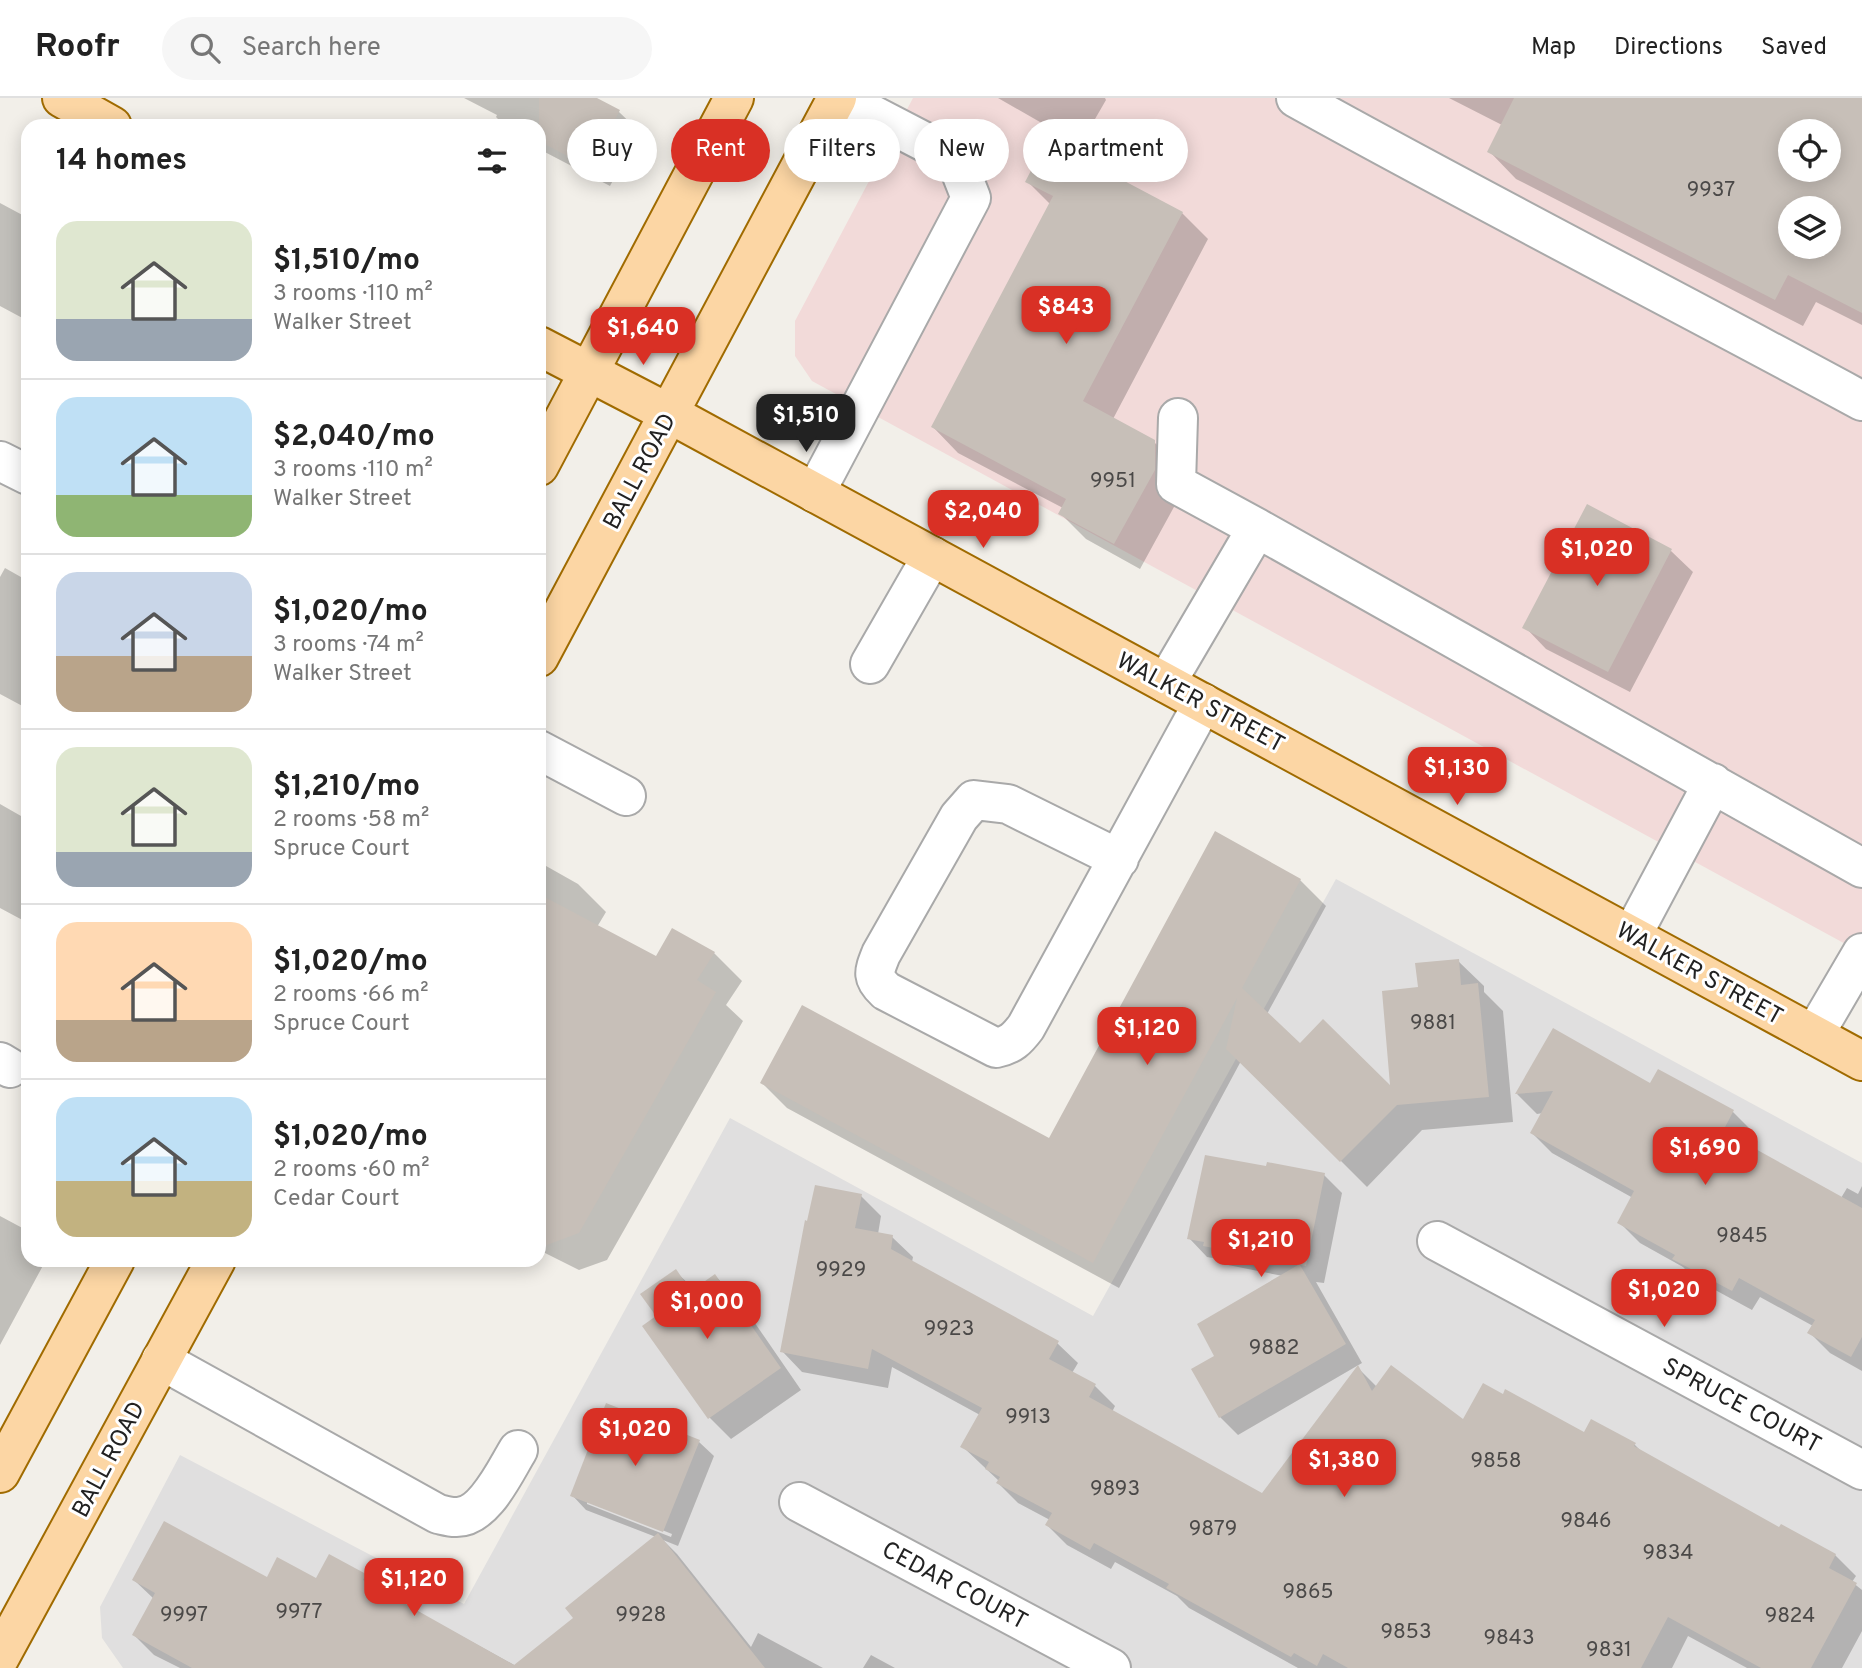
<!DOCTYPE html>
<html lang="en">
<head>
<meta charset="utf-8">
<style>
	:root { --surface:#fff; --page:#f6f6f6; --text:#222; --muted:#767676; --line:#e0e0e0; --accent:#d93025 }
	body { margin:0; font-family:Overpass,sans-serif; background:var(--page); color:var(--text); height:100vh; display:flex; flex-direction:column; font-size:26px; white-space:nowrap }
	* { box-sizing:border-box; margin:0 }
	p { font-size:23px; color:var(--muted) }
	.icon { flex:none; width:38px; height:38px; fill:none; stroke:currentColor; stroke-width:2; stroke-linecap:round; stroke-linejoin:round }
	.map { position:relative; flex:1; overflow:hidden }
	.drawer { position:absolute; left:21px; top:21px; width:525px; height:1148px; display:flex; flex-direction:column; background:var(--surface); border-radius:21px; box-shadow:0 4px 18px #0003 }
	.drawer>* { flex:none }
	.banner { position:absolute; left:567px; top:21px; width:665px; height:63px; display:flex; gap:14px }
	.fabs { position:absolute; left:1778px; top:21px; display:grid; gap:14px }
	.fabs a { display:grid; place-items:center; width:63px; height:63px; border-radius:50%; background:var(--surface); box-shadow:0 4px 18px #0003; font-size:35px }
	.price { position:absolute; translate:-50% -60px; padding:0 16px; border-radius:14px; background:var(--accent); color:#fff; font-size:23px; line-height:46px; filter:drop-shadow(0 2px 4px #0008) }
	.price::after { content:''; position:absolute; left:50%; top:42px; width:21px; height:16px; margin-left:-10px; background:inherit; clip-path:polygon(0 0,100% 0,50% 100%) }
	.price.active { background:#222; color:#fff }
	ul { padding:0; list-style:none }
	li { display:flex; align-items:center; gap:21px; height:175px; padding:0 35px }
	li+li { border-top:2px solid var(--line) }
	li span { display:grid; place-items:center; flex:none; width:196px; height:140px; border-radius:21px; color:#555 }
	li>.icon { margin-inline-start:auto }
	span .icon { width:84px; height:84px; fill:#fffc; stroke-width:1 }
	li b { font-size:30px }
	h2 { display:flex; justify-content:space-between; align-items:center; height:84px; padding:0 35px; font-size:30px }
	.pill { padding:0 24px; border-radius:32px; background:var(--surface); box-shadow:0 4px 18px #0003; font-size:24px; line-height:63px }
	.pill.active { background:var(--accent); color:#fff }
	header { display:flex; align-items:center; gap:42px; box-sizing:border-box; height:98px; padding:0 35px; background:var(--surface); border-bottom:2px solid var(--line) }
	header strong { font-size:33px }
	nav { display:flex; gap:38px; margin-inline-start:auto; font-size:24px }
	.search { width:490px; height:63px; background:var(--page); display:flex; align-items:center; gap:18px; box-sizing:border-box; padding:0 24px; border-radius:38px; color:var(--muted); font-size:26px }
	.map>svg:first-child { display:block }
	.residential { fill:#e0dfdf }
	.commercial { fill:#f2dad9; fill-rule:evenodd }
	.shadow { fill:#0003; fill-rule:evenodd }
	.building { fill:#c7bfb8; fill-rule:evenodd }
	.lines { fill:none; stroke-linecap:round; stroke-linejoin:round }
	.minor-casing { stroke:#a9a9a9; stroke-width:42 }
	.major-casing { stroke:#a06b00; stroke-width:42 }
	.minor { stroke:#fff; stroke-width:38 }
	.major { stroke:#fcd6a4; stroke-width:38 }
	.labels { text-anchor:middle; stroke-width:6; stroke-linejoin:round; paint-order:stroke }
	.number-label { font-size:21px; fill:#4b4948 }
	.street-label { font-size:24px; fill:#222; stroke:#fff }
</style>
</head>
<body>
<header>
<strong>Roofr</strong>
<div class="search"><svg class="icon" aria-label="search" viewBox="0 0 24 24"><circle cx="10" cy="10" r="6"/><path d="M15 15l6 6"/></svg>Search here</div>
<nav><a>Map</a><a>Directions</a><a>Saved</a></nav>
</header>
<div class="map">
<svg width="1862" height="1570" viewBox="0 0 1862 1570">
	<rect width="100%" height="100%" fill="#f2efe9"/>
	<path class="residential" d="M1336,781L1862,1065V1570H123L102,1540L100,1509L180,1357L464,1506L730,1020L1093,1218Z"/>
	<path class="commercial" d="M913,0H1862V855L812,283L795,258V223ZM1790,33H1829V72H1790ZM1790,110H1829V149H1790Z"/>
	<path class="shadow" d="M464,0H593L619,14L639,33L610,88L539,51V28H505L496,19L497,17Z
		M998,0H1105L1106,2L1080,47Z
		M1449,0H1862V227L1816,204L1803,228L1516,81L1489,53L1502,27ZM1790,33H1829V72H1790ZM1790,110H1829V149H1790Z
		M1027,83L1182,115L1208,141L1113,321L1154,344L1180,370V398L1140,471L1086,441L1060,415L1063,410L958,355L933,329L1051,107Z
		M0,105L28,120V223L0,208Z
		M1588,409L1671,453L1693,474L1630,594L1546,551L1525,529Z
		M5,470L28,483V611L0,596V479Z
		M0,706L28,722V825L0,810Z
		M539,764L578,786L606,814L597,829L656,860L672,833L714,855L742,883L726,907L743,923L607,1162L579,1172L539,1152Z
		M1300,782L1326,808L1267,916L1300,947L1392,991L1420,891L1458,863L1484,888V894L1503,913L1513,1024L1422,1032L1367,1089L1241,963L1119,1190L787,1010L762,985L1049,1043Z
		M1553,932L1651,987L1733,1014L1753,1034L1746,1048L1841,1100L1847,1090L1858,1096L1862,1088V1273L1830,1255L1810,1235L1813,1228L1760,1199L1752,1212L1695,1181L1683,1169L1640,1145L1620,1125L1633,1100L1552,1055L1532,1035L1543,1015L1537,1016L1517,996Z
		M1268,1070L1324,1077L1342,1095L1324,1185L1316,1184L1362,1265L1238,1337L1220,1319L1217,1258L1283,1178L1223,1166L1218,1161L1207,1159L1189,1140Z
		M861,1098L881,1118L878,1136L892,1139L913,1159L912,1164L1057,1245L1078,1265L1072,1275L1095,1288L1115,1308L1112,1314L1263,1398L1358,1270L1377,1289L1464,1324L1585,1336L1635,1347L1643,1355L1780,1431L1835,1457L1856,1478L1852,1484L1862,1492V1533L1842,1570H1747L1688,1538L1672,1570H1298L1189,1510L1177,1498L1115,1464L1111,1471L1067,1447L1047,1427L1050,1422L1018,1405L998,1385L999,1383L963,1349L980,1317L892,1269L888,1290L802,1274L782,1253Z
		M0,1118L28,1133V1162H46L0,1247Z
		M675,1173L695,1192L715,1178L737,1199L801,1292L731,1341L710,1320L645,1228L658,1218Z
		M607,1307L699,1344L714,1358L678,1448L663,1442L677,1456L751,1549L758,1535L823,1570H180L154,1557L134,1537L154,1501L134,1482L317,1483L365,1477L383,1495L516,1568L575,1521L656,1439L586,1412L572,1397ZM587,1402L672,1436L671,1439L587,1406Z
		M871,1557L895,1570H863Z"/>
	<path class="building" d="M539,0H597L620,12L590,70L539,43Z
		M1514,0H1862V215L1788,177L1775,202L1487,54ZM1790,33H1829V72H1790ZM1790,110H1829V149H1790Z
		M1047,42L1183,114L1083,303L1155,342V372L1114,446L1058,416L1066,401L931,329L1053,98L1025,84Z
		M1587,406L1672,451L1608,574L1522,530Z
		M1215,733L1301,781L1242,890L1300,945L1323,921L1390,987L1382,893L1418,889L1415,865L1459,861L1461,887L1478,885L1489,999L1397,1007L1340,1064L1226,951L1237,900L1093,1165L760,985L802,907L1049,1040Z
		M539,796L656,858L672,830L715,854L697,882L716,894L579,1135L539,1150Z
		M1553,930L1650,985L1658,971L1734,1012L1723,1033L1862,1110V1239L1851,1259L1807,1235L1815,1222L1739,1180L1732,1193L1672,1161L1675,1157L1617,1125L1634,1093L1530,1035L1553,993L1515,996Z
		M1205,1057L1266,1068L1267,1064L1325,1075L1306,1168L1300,1167L1346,1246L1219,1320L1191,1271L1214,1258L1197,1226L1298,1167L1203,1148L1204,1144L1187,1141Z
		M815,1087L862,1096L855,1130L893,1137L891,1151L1059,1243L1049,1261L1096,1286L1089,1299L1262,1395L1358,1267L1372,1293L1391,1267L1463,1321L1483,1285L1503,1296L1505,1291L1584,1334L1591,1321L1636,1345L1634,1348L1779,1429L1781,1426L1836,1456L1829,1470L1857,1485L1811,1570H1761L1668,1519L1641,1570H1348L1323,1556L1317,1568L1294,1555L1291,1559L1166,1490L1169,1486L1094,1445L1090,1452L1045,1427L1052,1415L996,1385L1000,1379L985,1371L989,1364L960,1349L982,1310L872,1251L868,1271L780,1254L805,1122L807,1123Z
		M676,1171L691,1193L715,1176L781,1270L708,1321L642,1228L656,1218L640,1196Z
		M606,1305L700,1342L663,1434L570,1398Z
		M164,1423L267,1479L277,1459L316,1480L329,1456L366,1476L363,1482L514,1567L573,1520L565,1510L658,1435L765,1570H192L132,1537L155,1495L132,1482Z"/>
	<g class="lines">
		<defs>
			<path id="minor" d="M1296,0C1483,104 1674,201 1862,303
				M1178,320L1176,386L1257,430
				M0,363L28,377
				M815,395L971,100L960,72L944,54L840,0
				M870,566L932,458
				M1166,585L1257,430L1862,770
				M539,652L626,698
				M1119,761L1008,706L974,702L959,719L881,856C874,874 871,879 886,893L996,950C1011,947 1017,941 1026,929L1203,605
				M1632,837L1713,685
				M1814,937L1862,855
				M0,964L10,970
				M1437,1143L1862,1372
				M161,1262L438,1416C443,1417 450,1419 455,1419C484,1421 505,1373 518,1352
				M799,1404L1111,1570"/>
			<path id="major" d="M62,0L112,28
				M539,248L670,316L1862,963
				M539,368L734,0
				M539,559L837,0
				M0,1375L115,1162
				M0,1559L216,1162"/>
		</defs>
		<use href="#minor" class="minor-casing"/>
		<use href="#major" class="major-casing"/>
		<use href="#minor" class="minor"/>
		<use href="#major" class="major"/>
	</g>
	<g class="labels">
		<g class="number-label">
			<text x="1711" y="98">9937</text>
			<text x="1113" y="389">9951</text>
			<text x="1433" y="931">9881</text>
			<text x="1742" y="1144">9845</text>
			<text x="841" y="1178">9929</text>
			<text x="949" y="1237">9923</text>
			<text x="1274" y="1256">9882</text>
			<text x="1028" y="1325">9913</text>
			<text x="1496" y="1369">9858</text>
			<text x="1115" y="1397">9893</text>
			<text x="1586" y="1429">9846</text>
			<text x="1213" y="1437">9879</text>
			<text x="1668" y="1461">9834</text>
			<text x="1308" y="1500">9865</text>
			<text x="299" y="1520">9977</text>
			<text x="184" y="1523">9997</text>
			<text x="641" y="1523">9928</text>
			<text x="1790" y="1524">9824</text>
			<text x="1406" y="1540">9853</text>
			<text x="1509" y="1546">9843</text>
			<text x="1609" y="1558">9831</text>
		</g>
		<g class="street-label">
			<text transform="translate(639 373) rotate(-62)" y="8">BALL ROAD</text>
			<text transform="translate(1201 604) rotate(28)" y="8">WALKER STREET</text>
			<text transform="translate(1700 875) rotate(29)" y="8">WALKER STREET</text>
			<text transform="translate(1742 1307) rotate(28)" y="8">SPRUCE COURT</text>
			<text transform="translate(108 1361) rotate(-62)" y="8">BALL ROAD</text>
			<text transform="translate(955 1487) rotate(28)" y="8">CEDAR COURT</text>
		</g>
	</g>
</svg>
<div class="fabs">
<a><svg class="icon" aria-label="locate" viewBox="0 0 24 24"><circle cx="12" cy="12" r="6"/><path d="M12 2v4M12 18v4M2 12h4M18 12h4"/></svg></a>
<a><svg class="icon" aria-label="layers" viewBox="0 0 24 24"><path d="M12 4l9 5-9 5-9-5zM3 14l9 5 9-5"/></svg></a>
</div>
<b class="price" style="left:1066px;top:248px">$843</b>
<b class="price" style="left:643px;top:269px">$1,640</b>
<b class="price active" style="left:806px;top:356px">$1,510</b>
<b class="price" style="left:983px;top:452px">$2,040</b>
<b class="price" style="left:1597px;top:490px">$1,020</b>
<b class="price" style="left:1457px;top:709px">$1,130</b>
<b class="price" style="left:1147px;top:969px">$1,120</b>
<b class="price" style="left:1705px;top:1089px">$1,690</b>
<b class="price" style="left:1261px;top:1181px">$1,210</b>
<b class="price" style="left:1664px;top:1231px">$1,020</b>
<b class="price" style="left:707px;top:1243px">$1,000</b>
<b class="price" style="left:635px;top:1370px">$1,020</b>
<b class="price" style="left:1344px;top:1401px">$1,380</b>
<b class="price" style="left:414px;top:1520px">$1,120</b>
<div class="banner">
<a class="pill">Buy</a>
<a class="pill active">Rent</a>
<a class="pill">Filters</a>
<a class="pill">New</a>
<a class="pill">Apartment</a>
</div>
<section class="drawer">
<h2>14 homes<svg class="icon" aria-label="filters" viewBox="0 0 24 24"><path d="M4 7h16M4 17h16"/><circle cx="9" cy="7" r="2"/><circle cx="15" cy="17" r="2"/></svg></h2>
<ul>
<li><span style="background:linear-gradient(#dfe7d0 70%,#9aa5b1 0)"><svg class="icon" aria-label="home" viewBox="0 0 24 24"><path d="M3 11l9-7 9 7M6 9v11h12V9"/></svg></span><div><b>$1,510/mo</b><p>3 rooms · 110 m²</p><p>Walker Street</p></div></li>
<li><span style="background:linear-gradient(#bfe0f5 70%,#8fb573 0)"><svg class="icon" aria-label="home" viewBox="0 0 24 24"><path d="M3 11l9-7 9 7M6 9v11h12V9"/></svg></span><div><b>$2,040/mo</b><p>3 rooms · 110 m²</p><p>Walker Street</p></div></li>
<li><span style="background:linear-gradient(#c9d6e8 60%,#b9a48a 0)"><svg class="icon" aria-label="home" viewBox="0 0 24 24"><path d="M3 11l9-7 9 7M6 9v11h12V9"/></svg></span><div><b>$1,020/mo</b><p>3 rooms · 74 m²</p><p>Walker Street</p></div></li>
<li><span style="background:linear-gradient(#dfe7d0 75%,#9aa5b1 0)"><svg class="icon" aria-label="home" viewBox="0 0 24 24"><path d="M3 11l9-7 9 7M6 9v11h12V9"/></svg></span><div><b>$1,210/mo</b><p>2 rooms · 58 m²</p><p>Spruce Court</p></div></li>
<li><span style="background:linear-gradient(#ffd9b3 70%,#b9a48a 0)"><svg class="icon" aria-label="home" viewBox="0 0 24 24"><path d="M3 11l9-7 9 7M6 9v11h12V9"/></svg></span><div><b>$1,020/mo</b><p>2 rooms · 66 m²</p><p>Spruce Court</p></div></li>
<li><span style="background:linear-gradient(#bfe0f5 60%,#c2b280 0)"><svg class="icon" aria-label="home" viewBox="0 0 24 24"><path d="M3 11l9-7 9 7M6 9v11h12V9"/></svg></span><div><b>$1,020/mo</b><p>2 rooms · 60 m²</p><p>Cedar Court</p></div></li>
</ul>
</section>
</div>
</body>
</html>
